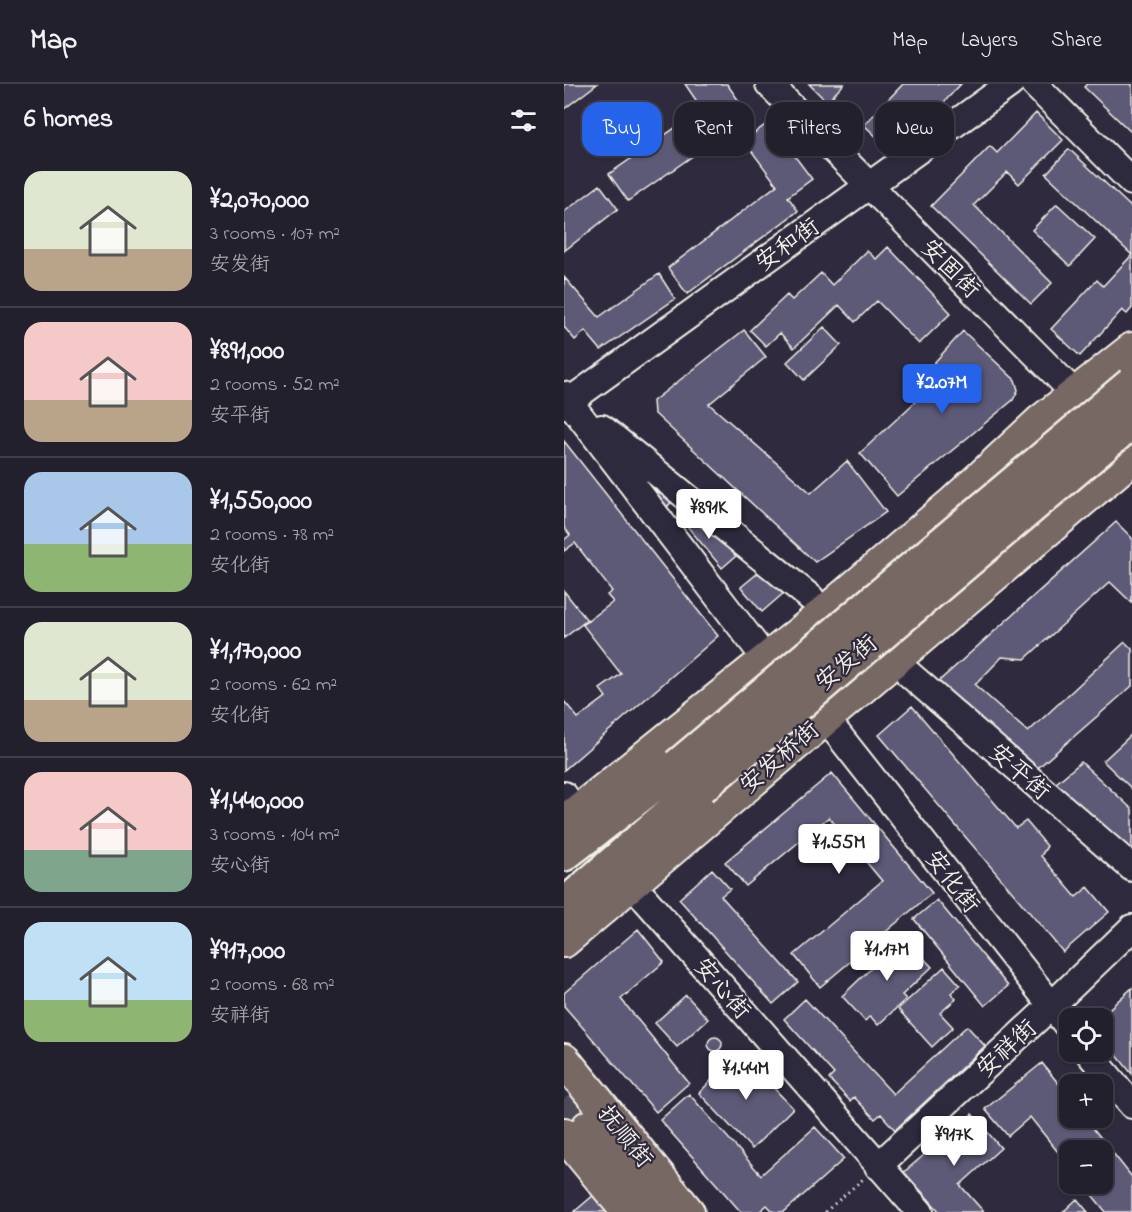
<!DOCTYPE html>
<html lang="en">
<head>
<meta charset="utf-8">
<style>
	:root { --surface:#23202e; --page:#2f2d3a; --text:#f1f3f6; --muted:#a3a3aa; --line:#403e4a; --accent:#2563eb }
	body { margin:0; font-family:"Indie Flower","LXGW WenKai TC",sans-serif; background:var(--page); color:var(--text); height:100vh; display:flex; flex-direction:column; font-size:22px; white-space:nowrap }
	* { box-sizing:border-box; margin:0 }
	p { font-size:20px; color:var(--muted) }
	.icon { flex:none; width:33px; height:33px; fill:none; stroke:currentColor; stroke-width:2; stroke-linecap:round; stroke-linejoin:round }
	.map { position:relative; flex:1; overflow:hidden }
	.panel { display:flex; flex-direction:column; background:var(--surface); width:564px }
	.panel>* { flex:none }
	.top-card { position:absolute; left:18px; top:18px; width:459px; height:54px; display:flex; gap:12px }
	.buttons { position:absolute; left:495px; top:924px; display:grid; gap:12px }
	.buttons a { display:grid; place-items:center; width:54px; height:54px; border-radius:12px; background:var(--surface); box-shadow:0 2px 4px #0004,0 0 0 2px var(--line); font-size:30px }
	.price { position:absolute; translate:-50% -51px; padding:0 14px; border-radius:6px; background:#fff; color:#222; font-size:20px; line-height:39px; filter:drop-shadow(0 2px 3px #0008) }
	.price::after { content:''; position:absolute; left:50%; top:36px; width:18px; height:14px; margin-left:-9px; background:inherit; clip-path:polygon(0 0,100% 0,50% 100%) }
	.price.current { background:var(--accent); color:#fff }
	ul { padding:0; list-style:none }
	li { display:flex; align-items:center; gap:18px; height:150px; padding:0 24px }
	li+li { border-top:2px solid var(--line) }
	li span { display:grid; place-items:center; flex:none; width:168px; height:120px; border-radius:18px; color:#555 }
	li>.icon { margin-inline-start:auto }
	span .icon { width:72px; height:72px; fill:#fffc; stroke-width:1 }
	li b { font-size:26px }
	h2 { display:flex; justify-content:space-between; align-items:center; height:72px; padding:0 24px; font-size:26px }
	.tag { padding:0 21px; border-radius:18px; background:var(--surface); box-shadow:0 2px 4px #0004,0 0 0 2px var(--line); font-size:21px; line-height:54px }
	.tag.current { background:var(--accent); color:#fff }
	header { display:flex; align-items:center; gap:36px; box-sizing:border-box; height:84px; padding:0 30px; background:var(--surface); border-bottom:2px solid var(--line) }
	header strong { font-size:28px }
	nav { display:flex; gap:33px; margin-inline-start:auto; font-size:21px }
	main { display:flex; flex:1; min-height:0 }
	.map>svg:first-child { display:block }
	.building { fill:#5d5a77; stroke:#f4f1e8; stroke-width:1.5 }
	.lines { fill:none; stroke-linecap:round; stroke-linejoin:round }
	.major-tunnel { stroke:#4d4857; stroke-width:32; stroke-dasharray:32 16; stroke-linecap:butt }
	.minor-casing { stroke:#f4f1e8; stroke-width:30 }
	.major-casing { stroke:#f4f1e8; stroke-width:36 }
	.highway-casing { stroke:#f4f1e8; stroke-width:38 }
	.path { stroke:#f4f1e8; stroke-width:3; stroke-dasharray:1.5 4.5; stroke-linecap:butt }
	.minor { stroke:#2f2a3d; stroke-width:26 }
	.major { stroke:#776864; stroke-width:32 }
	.highway { stroke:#776864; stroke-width:33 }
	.highway-bridge-casing { stroke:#f4f1e8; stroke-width:38; stroke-linecap:butt }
	.highway-bridge { stroke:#776864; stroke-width:33 }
	.labels { text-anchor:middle; stroke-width:4.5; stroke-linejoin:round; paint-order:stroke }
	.street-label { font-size:24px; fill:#f4f1e8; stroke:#2f2a3d }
</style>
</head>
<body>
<header>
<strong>Map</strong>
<nav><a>Map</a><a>Layers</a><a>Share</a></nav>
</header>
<main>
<section class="panel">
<h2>6 homes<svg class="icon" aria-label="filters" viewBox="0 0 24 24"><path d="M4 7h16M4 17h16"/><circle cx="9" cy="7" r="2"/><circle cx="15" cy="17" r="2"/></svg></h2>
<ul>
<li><span style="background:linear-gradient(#dfe7d0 65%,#b9a48a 0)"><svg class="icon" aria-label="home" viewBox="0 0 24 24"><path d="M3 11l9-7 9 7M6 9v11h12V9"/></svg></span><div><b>¥2,070,000</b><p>3 rooms · 107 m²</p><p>安发街</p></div></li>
<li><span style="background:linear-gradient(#f6c9c9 65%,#b9a48a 0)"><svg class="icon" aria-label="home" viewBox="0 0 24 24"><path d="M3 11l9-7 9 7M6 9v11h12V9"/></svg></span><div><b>¥891,000</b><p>2 rooms · 52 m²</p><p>安平街</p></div></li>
<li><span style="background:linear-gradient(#a9c7e8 60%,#8fb573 0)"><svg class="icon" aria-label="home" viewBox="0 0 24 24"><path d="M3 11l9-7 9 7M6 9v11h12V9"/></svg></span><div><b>¥1,550,000</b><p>2 rooms · 78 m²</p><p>安化街</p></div></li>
<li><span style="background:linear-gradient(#dfe7d0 65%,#b9a48a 0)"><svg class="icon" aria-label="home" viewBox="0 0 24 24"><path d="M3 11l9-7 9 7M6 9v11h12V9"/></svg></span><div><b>¥1,170,000</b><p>2 rooms · 62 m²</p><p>安化街</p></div></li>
<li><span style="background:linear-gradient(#f6c9c9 65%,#7fa58c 0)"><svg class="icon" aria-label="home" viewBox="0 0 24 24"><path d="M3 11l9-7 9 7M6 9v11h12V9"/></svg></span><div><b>¥1,440,000</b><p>3 rooms · 104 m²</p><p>安心街</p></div></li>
<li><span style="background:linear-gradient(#bfe0f5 65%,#8fb573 0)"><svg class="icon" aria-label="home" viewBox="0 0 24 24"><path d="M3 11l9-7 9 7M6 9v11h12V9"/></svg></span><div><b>¥917,000</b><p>2 rooms · 68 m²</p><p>安祥街</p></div></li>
</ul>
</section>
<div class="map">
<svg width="568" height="1128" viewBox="0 0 568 1128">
	<rect width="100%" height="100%" fill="#2f2a3d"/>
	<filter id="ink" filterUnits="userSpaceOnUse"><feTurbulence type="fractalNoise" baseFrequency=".0167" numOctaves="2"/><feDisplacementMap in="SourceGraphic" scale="12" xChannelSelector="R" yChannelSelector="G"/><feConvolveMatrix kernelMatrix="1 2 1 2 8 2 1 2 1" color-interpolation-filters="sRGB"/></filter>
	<g filter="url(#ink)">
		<path class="building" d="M0,0H33L0,25Z
			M121,0H163L175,17L152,33L163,48L64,117L45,90L138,25Z
			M245,0H280L263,18Z
			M339,0H397L368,31L356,20L319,59L300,41Z
			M523,0H568V49L520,3Z
			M472,29L499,56L455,100L443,88L410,121L488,199L467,220L367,122L426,62L433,69Z
			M205,38L248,95L224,113L234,127L123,210L104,184L213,101L180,57Z
			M505,65L568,124V171L482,90Z
			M36,101L54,125L0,167V128Z
			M493,120L531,155L506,182L468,146Z
			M324,163L387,229L355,260L313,217L291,238L275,221L230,264L216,249L202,262L186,246L223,211L228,216L257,189L268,201L303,167L312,175Z
			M568,171V224L563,230L558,226L516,272L487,245L533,196L539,202Z
			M95,190L111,215L37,266L21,247L11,256L0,243V193L35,233Z
			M260,243L277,261L240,296L223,278Z
			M180,246L202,273L145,320L247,409L283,377L322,428L251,478L90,329L89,317Z
			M399,247L451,296L454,306L449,316L333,412L296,369L377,294L368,281Z
			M0,357L154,552L0,686V617L14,634L42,613L36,605L57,590L19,541L49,518L43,511L48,507L11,459L0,467V456L6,451L0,443Z
			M91,392L113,412L101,425L83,399Z
			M130,427L172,472L158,484L118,436Z
			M552,438L568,454V519L546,498L461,575L438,573L411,601L464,648L561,558L568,565V602L468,689L365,606Z
			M200,484L221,508L198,528L177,503Z
			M0,507L23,536L0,554Z
			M348,622L452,744L462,737L483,762L477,772L512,813L524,803L545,828L499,868L315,651Z
			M568,650V705L539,677Z
			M517,678L568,725V773L484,706Z
			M268,689L368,809L256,903L230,871L318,797L265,733L182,802L161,778Z
			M148,785L166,805L157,812L234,898L209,920L115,815Z
			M373,816L444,902L421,922L350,835Z
			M74,845L100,878L57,915L125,999L92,1028L0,922V909Z
			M340,853L368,883L338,911L342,915L314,941L306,932L301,937L278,912Z
			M380,883L396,901L387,909L392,915L376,929L389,943L368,963L334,925Z
			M568,904V990L538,953V934H535Z
			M122,911L144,935L113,963L91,939Z
			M241,915L329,1010L403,942L421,962L331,1046L317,1030L311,1035L290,1013L286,1017L265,995L270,990L220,935Z
			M144 960a7 7 0 1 1 14 0a7 7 0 1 1-14 0Z
			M175,968L229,1024L188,1065L135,1009Z
			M478,979L506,1014V1034H521L568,1093V1128H542L519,1100H538V1066H506V1083L466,1033L444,1052L421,1025Z
			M125,1010L197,1091L251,1043L280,1075L220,1128H210L203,1121L195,1128H177L96,1036Z
			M408,1030L437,1064L396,1101L420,1128H376L340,1088Z
			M31,1110L48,1128H10Z
			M513,1115L524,1128H499Z"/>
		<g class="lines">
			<path class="major-tunnel" d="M0,1015L24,1043"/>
			<defs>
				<path id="minor" d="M205,0L524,323
					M470,0L568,98
					M0,311L191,561
					M0,321L446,0
					M38,344L247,514
					M345,590L568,784
					M273,649L506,945
					M0,711L2,714
					M81,815L356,1128
					M524,968L568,1021
					M314,1082L487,922L568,844"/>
				<path id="major" d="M0,738L253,535L390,418L477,337L568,265
					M0,857L568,374
					M0,976L124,1128
					M24,1043L93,1124
					M0,1050L64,1128"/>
				<path id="highway" d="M184,608L253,535
					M0,770L114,682L134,661
					M0,822L137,703L301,599"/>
			</defs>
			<use href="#minor" class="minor-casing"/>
			<use href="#major" class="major-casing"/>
			<use href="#highway" class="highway-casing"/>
			<path class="path" d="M261,1128L299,1095"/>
			<use href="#minor" class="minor"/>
			<use href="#major" class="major"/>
			<use href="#highway" class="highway"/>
			<defs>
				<path id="highway-bridge" d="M114,682L568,300
					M137,703L568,337"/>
			</defs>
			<use href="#highway-bridge" class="highway-bridge-casing"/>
			<use href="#highway-bridge" class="highway-bridge"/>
		</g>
	</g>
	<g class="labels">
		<g class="street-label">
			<text transform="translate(223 160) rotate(-36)" y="8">安和街</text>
			<text transform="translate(387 184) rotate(45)" y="8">安固街</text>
			<text transform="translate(282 578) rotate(-40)" y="8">安发街</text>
			<text transform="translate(215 673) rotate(-41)" y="8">安发桥街</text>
			<text transform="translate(456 687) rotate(41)" y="8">安平街</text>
			<text transform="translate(389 797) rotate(52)" y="8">安化街</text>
			<text transform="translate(159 904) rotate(49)" y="8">安心街</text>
			<text transform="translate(442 964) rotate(-43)" y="8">安祥街</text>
			<text transform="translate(62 1052) rotate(51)" y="8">抚顺街</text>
		</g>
	</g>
</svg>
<div class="buttons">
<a><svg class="icon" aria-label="locate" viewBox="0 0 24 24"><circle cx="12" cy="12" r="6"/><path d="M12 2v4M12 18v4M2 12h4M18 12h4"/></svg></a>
<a>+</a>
<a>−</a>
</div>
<b class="price current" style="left:378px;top:331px">¥2.07M</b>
<b class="price" style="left:145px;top:456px">¥891K</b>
<b class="price" style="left:275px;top:791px">¥1.55M</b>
<b class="price" style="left:323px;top:898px">¥1.17M</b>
<b class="price" style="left:182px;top:1017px">¥1.44M</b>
<b class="price" style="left:390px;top:1083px">¥917K</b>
<div class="top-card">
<a class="tag current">Buy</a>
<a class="tag">Rent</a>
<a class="tag">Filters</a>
<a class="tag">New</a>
</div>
</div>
</main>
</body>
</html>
